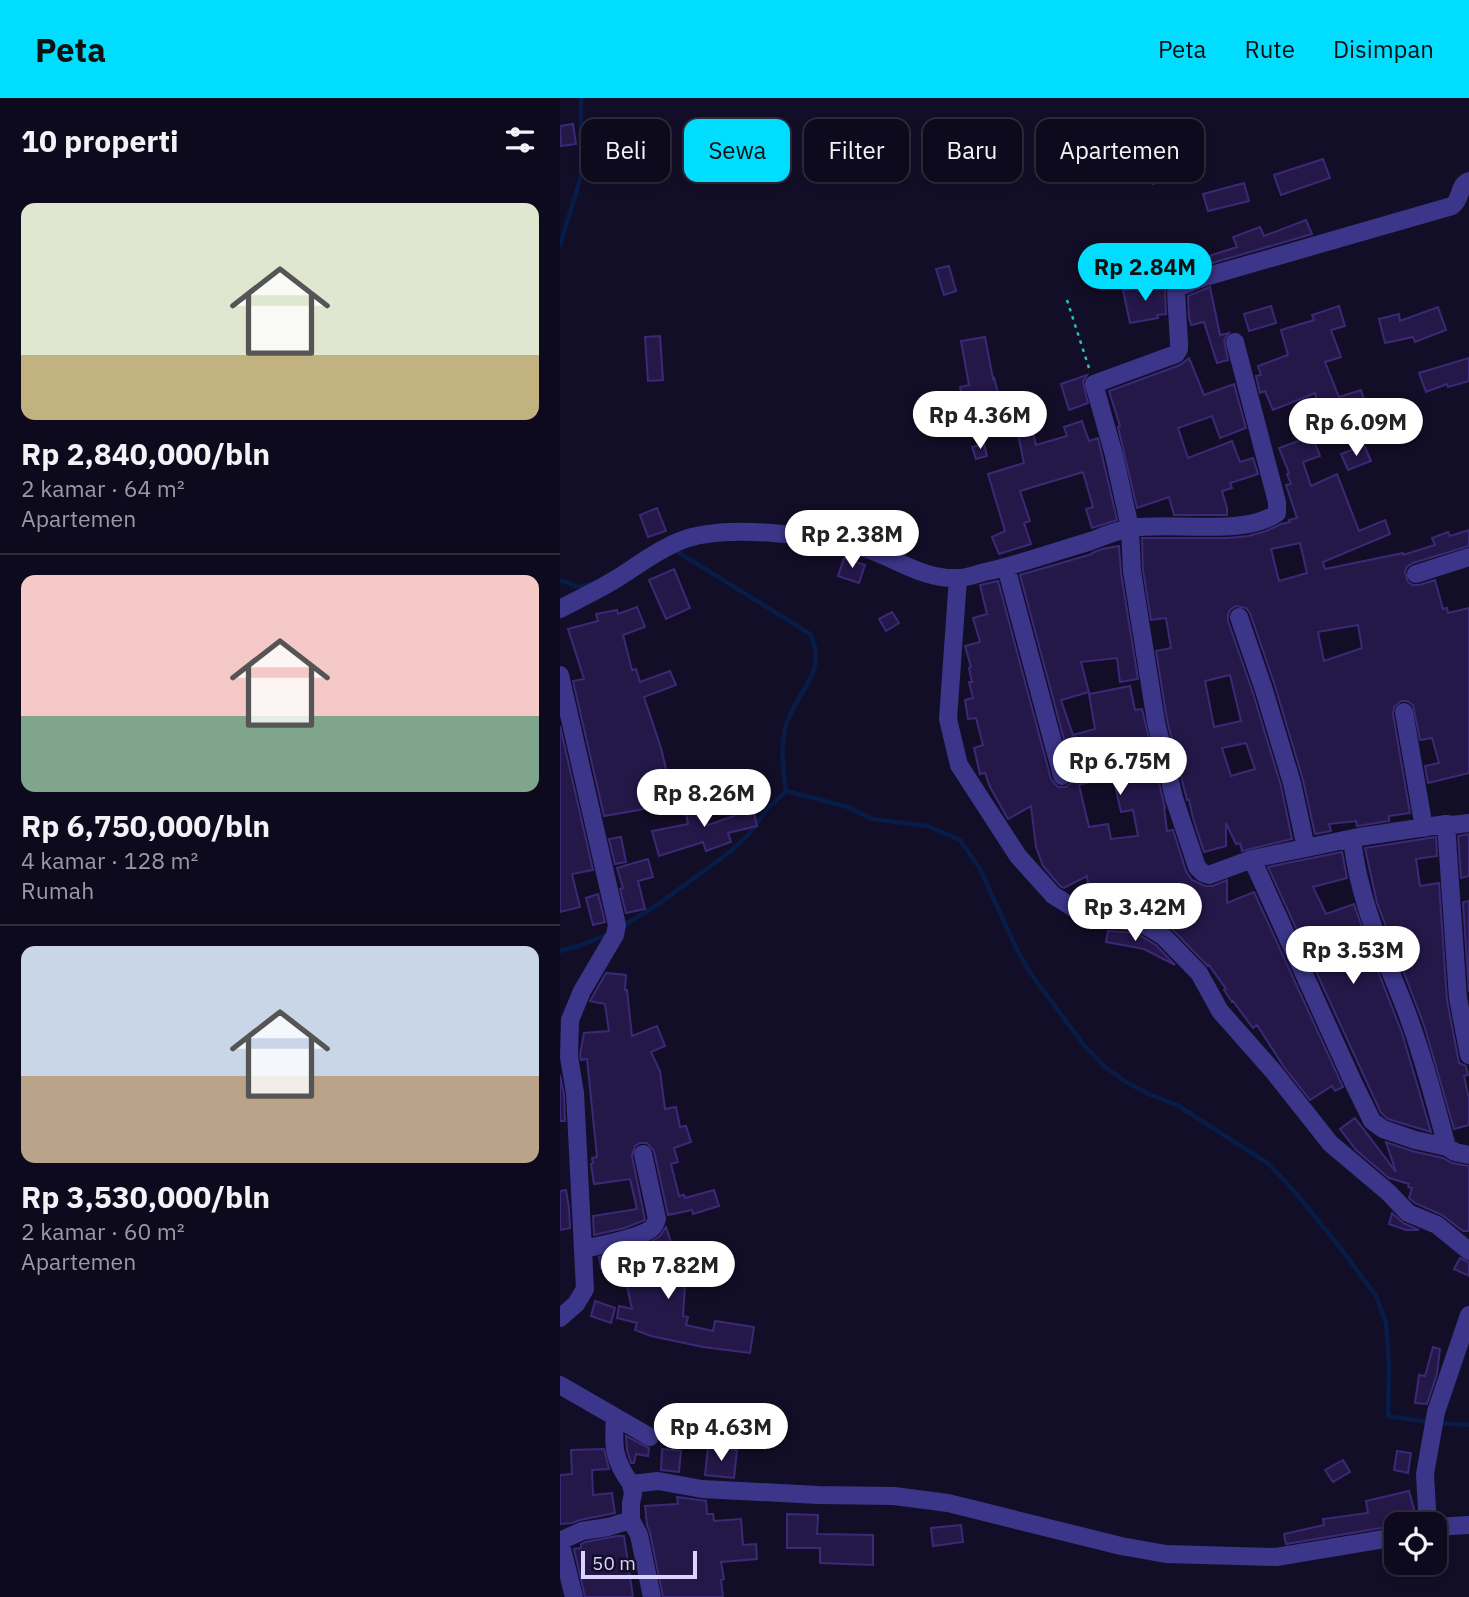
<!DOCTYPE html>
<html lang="id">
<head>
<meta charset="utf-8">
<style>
	:root { --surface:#0e0a1d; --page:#171326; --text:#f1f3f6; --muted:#9b9aa4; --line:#2e2b3b; --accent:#00ddfe }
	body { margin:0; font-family:"IBM Plex Sans",sans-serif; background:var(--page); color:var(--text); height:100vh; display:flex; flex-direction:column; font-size:26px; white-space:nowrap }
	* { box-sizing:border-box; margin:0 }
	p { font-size:23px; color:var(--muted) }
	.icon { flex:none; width:38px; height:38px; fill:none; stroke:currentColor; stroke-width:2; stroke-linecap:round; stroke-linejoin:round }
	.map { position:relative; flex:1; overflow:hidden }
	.sheet { display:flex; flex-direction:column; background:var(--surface); width:560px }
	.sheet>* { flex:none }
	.hud { position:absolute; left:21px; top:21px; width:665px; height:63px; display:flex; gap:14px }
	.fabs { position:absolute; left:824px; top:1414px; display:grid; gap:14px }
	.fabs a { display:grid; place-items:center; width:63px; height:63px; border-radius:14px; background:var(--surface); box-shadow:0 4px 10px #0003,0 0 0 2px var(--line); font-size:35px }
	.scale { position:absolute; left:21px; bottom:18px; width:116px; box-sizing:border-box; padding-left:7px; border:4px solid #dad3ff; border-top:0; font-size:19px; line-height:24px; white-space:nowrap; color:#dad3ff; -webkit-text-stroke:5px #130e27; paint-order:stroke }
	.price { position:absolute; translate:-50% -60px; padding:0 16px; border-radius:24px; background:#fff; color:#222; font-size:23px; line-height:46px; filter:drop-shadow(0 2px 4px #0008) }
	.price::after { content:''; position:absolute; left:50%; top:42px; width:21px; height:16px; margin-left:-10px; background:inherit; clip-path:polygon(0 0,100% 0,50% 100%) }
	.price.active { background:var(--accent); color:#111 }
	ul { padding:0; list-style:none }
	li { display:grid; align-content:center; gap:14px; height:371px; padding:0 21px }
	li+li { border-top:2px solid var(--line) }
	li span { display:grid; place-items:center; height:217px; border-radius:14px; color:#555 }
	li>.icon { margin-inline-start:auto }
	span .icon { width:126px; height:126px; fill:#fffc; stroke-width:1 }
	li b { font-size:30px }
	h2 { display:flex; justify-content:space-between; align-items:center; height:84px; padding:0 21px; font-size:30px }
	.pill { padding:0 24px; border-radius:14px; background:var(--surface); box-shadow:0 4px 10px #0003,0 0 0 2px var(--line); font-size:24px; line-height:63px }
	.pill.active { background:var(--accent); color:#111 }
	header { display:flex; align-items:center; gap:42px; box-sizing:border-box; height:98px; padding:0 35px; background:var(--accent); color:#111 }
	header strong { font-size:33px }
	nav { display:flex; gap:38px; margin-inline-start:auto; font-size:24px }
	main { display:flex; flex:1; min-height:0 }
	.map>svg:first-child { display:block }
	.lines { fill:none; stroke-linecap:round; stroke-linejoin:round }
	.stream { stroke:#071c47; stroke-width:4.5 }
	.building { fill:#241849; stroke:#3b2976; stroke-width:2; fill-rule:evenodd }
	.path { stroke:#27bfba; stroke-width:2.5; stroke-dasharray:3.5 5; stroke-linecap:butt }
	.minor { stroke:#3b3689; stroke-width:18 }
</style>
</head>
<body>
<header>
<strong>Peta</strong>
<nav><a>Peta</a><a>Rute</a><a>Disimpan</a></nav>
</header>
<main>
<section class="sheet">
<h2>10 properti<svg class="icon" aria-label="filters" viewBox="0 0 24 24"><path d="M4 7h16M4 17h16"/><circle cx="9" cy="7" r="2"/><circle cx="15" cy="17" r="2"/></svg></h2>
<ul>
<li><span style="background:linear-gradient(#dfe7d0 70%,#c2b280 0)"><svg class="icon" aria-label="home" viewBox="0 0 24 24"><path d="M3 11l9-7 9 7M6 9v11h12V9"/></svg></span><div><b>Rp 2,840,000/bln</b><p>2 kamar · 64 m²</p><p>Apartemen</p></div></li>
<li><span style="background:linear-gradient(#f6c9c9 65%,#7fa58c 0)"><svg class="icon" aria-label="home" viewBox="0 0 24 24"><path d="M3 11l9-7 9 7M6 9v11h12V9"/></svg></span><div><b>Rp 6,750,000/bln</b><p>4 kamar · 128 m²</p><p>Rumah</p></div></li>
<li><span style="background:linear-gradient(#c9d6e8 60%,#b9a48a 0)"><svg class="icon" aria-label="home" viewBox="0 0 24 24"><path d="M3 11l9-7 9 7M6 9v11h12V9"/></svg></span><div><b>Rp 3,530,000/bln</b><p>2 kamar · 60 m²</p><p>Apartemen</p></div></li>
</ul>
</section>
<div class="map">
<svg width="909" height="1499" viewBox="0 0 909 1499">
	<rect width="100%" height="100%" fill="#130e27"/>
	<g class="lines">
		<path class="stream" d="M0,147L21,78V0
			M113,451L250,536C269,573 237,593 226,627C220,649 223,670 226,693
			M0,482L19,489L33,486
			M63,828L97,807L171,753L191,734L208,710L226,693L288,709L312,721L368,728L400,742L420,771L457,852L471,876L524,947L544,968L566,984L591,997L617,1007L709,1066L734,1093L779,1148L816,1198L826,1225L829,1265L828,1318L869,1324
			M0,853L21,847L49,836
			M877,1325L909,1327"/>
	</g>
	<path class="building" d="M13,26L16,46L1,48L0,28Z
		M604,61L610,81L593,86L587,66Z
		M763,61L770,80L721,97L714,77Z
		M684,85L689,103L648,113L643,96Z
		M746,122L752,136L642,168L615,179L610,167L628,160L630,164L677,149L673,139L700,129L704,138Z
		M389,168L396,193L384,197L376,171Z
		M591,187L592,191L606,189L605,195L606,216L597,217L598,220L570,225L563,192Z
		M650,189L660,237L669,235L664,242L668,262L657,265L644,224L631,227L629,219L628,198Z
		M711,208L716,225L689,233L684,216Z
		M779,208L785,228L771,232L781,259L765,264L779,299L801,292L808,314L783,322L784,326L764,331L755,295L713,312L705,293L700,295L696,278L701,277L698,268L728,257L721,232L754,222L752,217Z
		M878,209L886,232L855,244L853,239L825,245L819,221L839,216L840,223Z
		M100,238L103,282L88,283L85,239Z
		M425,239L433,281L434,280L442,308L407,317L400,289L409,287L401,243Z
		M629,260L644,297L674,286L686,330L660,340L652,318L618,330L628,360L672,343L680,364L693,360L698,376L670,385L672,390L662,393L667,410V417H614L609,399L577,410L558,329L560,328L549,293L620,267Z
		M909,260V283L888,289L887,286L866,294L859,275Z
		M527,277L523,284L528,305L509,312L501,286Z
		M469,294L476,315L469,317L476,347L507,338L504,329L522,323L529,343L538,340L557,422L532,430L526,411L533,409L523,374L460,393L470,423L464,425L471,446L439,456L432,439L445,433L428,376L464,365L455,322H453L446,302Z
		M752,338L760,358L743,364L751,388L777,376L799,433L825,422L830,436L763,464L765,471L843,455V457L875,447L872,440L888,434L890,438L909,432V448L853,465L847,469L845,474L848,484L853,487H859L875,482L883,511L887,510L888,515L909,510V675L868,685L865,668L879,665L872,640L860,642L853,607L847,603H841L834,609L833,616L850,715L829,718V723L797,728L796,723L769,726L771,733L755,736L743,682L715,588L690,515L686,510L676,508L670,512L668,517V523L693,595L721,688L732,741L682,753L680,745L676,746L666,725V748L644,754L633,720L629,702H627L607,622L596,553L611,550L606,520L591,522L583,472L582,440H668L688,438L706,433L721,426L730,424L729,422L737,420L726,387L731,386L727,376L729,375L719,350ZM740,445L747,475L719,483L711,451ZM798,527L802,550L764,563L758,534ZM670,577L681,623L654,629L645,583ZM686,645L695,671L671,678L662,650Z
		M424,346L427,358L416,361L412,349Z
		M804,347L811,363L788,372L781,356Z
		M97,410L106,433L88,439L80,417Z
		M559,448L561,475L578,581L560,584L557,560L521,564L529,594L501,602L513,637L535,631L529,596L570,588L575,612L582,611L605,710H604L607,733L613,732L626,773L632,782L645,788H653L667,782V805L694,794L783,989L775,993L772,988L750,1002L724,969L697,927L693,930L673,903L672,904L664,892L666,891L649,867L648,868L611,830L593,819L589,807L564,811L541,810L534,807L532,797L530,798L527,778L504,790L500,788L483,768L476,749L471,708L448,721L430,689L425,675L420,676L414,650L423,647L416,620L408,621L405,602L413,600L409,584H412L409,570L411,569L405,548L420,544L413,520L427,516L420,487L438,483L491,681L494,685L498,689H506L513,682V675L460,477L532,456V455L542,451ZM553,678L561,714L573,712L578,738L551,741L548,726L529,729L519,687Z
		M284,460L305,467L299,485L278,478Z
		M114,471L130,510L106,521L89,482Z
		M77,509L85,529L63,537L72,572L76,571L80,584L110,573L116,587L84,599L101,650L107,675L111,673L120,705L44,718L13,583L24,581L8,531L38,523L36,516L57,512L58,516Z
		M332,514L339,525L326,533L319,521Z
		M0,628L33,772L12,776L20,809L0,814Z
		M191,701L197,728L168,735L171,744L146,753L143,744L99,758L92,733L128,726L125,708L139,703L148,727L174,718L171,706Z
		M909,736V778L901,780L898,738Z
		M61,739L66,764L55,766L49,741Z
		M876,739L877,758L856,761L860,788L879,785L887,902L899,965L906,968L908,977L904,978L909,1001V1027L894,1031L864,927L817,805L805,750Z
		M782,754L787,780L753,789L766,816L794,806L811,855L842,935L871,1034L828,1021L821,1015L708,769Z
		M88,761L93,779L78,783L85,811L66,815L60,791L63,790L57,770Z
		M38,796L45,824L33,827L26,800Z
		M909,803V894L903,804Z
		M548,833L576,835L596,847L615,867L584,851L546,844Z
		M46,875L66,877L65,892H67L72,938L97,928L105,948L91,954L100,973L105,1011L116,1009L120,1029L126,1028L131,1044L114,1050L118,1064L111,1066L119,1098L124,1097L125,1100L154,1092L159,1108L133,1116L132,1112L108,1117L94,1053L87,1045H80L75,1048L72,1058L85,1122L65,1130L34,1137L33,1118L77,1111L70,1081L34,1086L31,1066L33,1065L32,1060L37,1059L27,961L21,962L20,957L24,935L49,933L45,906L30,903Z
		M0,977L4,996L5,1023H0Z
		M795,1020L836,1074L826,1044L852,1053L883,1060L892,1065L909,1068V1133H903L882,1117L855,1105L849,1100L852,1090L848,1089L849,1086L829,1080L796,1052L780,1031Z
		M6,1092L9,1110L10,1130L0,1132V1093Z
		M832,1115L843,1125L859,1132H846L829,1126Z
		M106,1129L118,1166L66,1183L125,1188L123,1218L128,1219L126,1227L153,1233L155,1223L194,1229L190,1255L143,1249L91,1238L75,1232L77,1225L57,1220L59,1208L72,1211L65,1179L57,1180L55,1168L41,1170L39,1159L72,1152L89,1145L100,1138Z
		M900,1160L909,1164V1178L894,1171Z
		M35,1203L55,1210L51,1225L31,1218Z
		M873,1249L880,1251L877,1276L867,1306L855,1305L859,1277L865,1278Z
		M66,1338L89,1350L88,1358L76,1356L74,1365H71L67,1352Z
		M148,1349L177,1352L174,1380L145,1377Z
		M44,1351L49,1371L32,1372L33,1397L52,1395L55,1415L20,1422L12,1425L0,1426V1377L12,1376L11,1352Z
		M102,1351L121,1353L119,1374L101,1372Z
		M837,1353L851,1355L848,1375L834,1372Z
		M783,1362L790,1374L773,1384L765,1372Z
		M849,1393L855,1415L853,1421L821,1430L726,1446L724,1436L764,1427L763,1421L808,1415L806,1403Z
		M117,1399L146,1403L147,1416H153L154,1423L181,1421L183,1447L196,1446L197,1461L161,1464L164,1481L161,1482L163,1499H103L90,1435L87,1427L85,1408L118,1406Z
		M227,1416L258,1417L257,1436L313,1437V1467L260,1465V1450H227Z
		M401,1427L403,1444L373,1448L371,1430Z
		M57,1438H64L73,1499H25L14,1451L21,1450V1446L25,1444Z"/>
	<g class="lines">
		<path class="path" d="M507,202L529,270"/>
		<path class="minor" d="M909,83C897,88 903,100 892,108L645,179L620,189L616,194L619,245V251L616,256L534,286L554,357L570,430L572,473L596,624L614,700L637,769L643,775L649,777L692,761L799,739L886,726L892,727L909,725
			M446,469L502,678
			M856,476L909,459
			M398,480L388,621L399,667L458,758L493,797L517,812L538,821L580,824L603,838L639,875L660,913L713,973L770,1045L828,1094L848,1115L877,1127L909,1153
			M0,511C19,501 38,492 56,481C77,468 97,452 120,443C163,425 252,437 298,448C332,457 361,482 398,480C408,480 419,475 429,473C464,465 497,453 531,443C544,438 558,432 571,430C611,423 685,439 717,415V404L675,244
			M679,519L704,592L732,685L746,750
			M0,577L57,827L55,837L22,893L10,922L9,959L15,995L25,1191L16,1206L0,1220
			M844,614L864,730
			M886,726L898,900L909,957
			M792,741C799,804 824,856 847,915C863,958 875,1004 887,1049
			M692,761L793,984L812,1023L823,1031L855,1042L887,1049L895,1054L909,1057
			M24,1151C41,1147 78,1141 91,1131C95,1128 95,1126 97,1121L83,1056
			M0,1287L90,1339
			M55,1319C53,1348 53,1361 71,1386
			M864,1426L867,1412L865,1376L876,1314L909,1217
			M875,1429L909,1427
			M0,1443L22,1433L48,1429L71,1422
			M0,1443L14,1499
			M92,1499L79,1437L71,1422V1405L73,1396L71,1386L98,1383L142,1391L258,1397L334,1398L388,1405L561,1448L606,1456L716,1459L836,1439"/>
	</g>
</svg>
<div class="fabs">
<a><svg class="icon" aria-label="locate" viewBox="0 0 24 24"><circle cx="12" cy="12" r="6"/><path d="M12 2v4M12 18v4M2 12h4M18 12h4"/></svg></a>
</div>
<div class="scale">50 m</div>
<b class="price active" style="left:585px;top:205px">Rp 2.84M</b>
<b class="price" style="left:420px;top:353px">Rp 4.36M</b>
<b class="price" style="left:796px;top:360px">Rp 6.09M</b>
<b class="price" style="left:292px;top:472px">Rp 2.38M</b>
<b class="price" style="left:560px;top:699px">Rp 6.75M</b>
<b class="price" style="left:144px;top:731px">Rp 8.26M</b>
<b class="price" style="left:575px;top:845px">Rp 3.42M</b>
<b class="price" style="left:793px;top:888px">Rp 3.53M</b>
<b class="price" style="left:108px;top:1203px">Rp 7.82M</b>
<b class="price" style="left:161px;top:1365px">Rp 4.63M</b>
<div class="hud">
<a class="pill">Beli</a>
<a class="pill active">Sewa</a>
<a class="pill">Filter</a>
<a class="pill">Baru</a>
<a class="pill">Apartemen</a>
</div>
</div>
</main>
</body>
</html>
